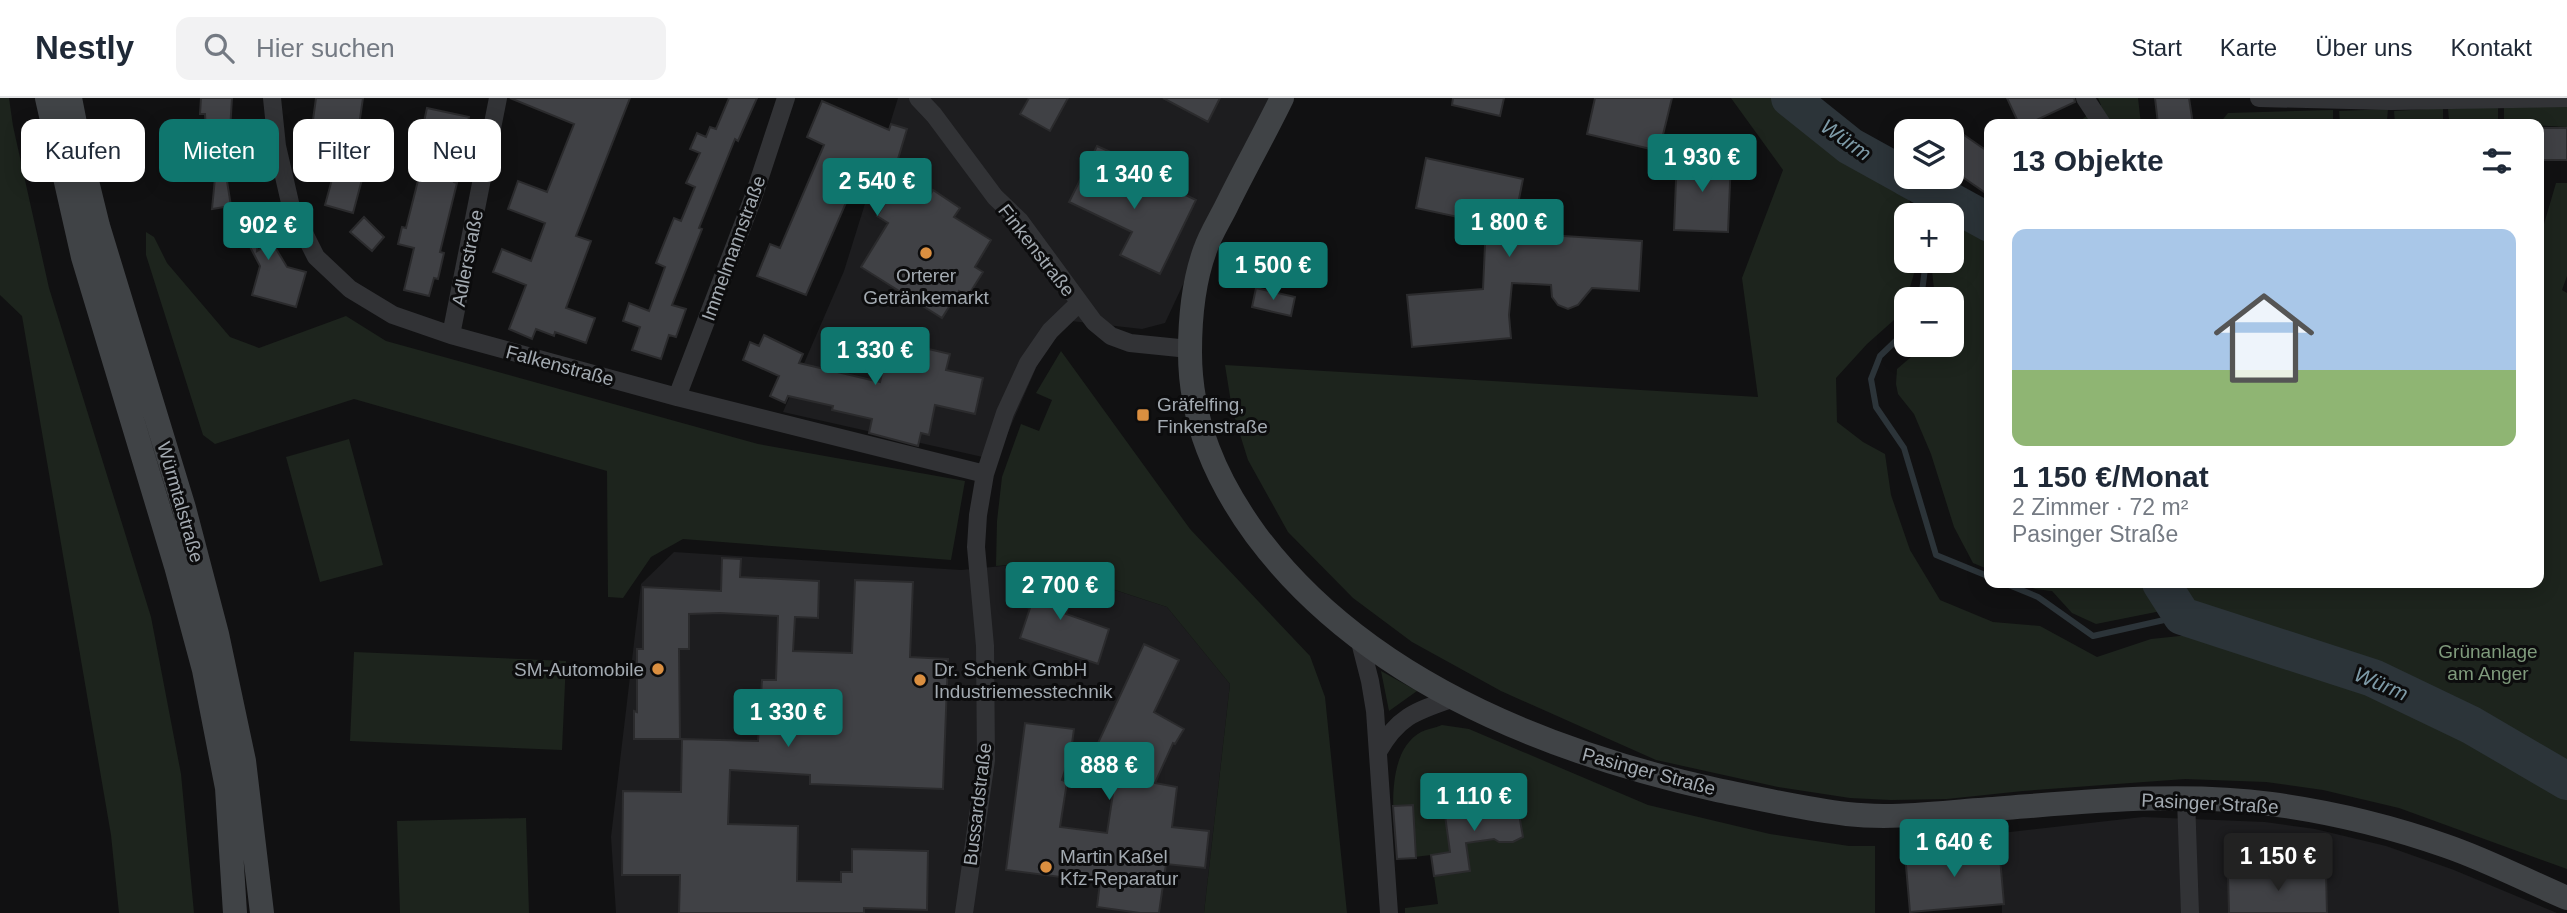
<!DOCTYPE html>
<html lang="de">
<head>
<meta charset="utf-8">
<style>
	:root { --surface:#fff; --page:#f2f2f3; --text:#1f2937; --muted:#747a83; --line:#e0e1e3; --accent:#0f766e }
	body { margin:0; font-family:Arial,sans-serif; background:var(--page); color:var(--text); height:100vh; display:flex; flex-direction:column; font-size:26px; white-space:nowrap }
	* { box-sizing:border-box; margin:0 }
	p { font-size:23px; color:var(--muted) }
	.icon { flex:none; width:38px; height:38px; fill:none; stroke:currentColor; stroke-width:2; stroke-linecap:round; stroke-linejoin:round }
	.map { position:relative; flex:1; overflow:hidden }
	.sheet { position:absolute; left:1984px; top:21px; width:560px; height:469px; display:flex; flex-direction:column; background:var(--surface); border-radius:14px; box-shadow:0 4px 18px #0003 }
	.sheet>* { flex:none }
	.guide { position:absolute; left:21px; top:21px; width:665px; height:63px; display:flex; gap:14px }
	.tools { position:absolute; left:1894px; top:21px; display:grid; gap:14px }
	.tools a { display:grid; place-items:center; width:70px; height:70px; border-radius:14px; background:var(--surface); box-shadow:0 4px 18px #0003; font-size:35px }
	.price { position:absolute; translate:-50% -60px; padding:0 16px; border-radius:7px; background:var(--accent); color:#fff; font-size:23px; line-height:46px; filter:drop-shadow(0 2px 4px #0008) }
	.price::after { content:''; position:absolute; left:50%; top:42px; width:21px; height:16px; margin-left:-10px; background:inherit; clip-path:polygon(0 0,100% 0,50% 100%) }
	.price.current { background:#222; color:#fff }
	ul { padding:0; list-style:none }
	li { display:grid; align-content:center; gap:14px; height:371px; padding:0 28px }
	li+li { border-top:2px solid var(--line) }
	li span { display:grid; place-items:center; height:217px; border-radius:14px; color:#555 }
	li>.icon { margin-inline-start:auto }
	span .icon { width:126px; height:126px; fill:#fffc; stroke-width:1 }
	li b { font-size:30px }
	h2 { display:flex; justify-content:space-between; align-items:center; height:84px; padding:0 28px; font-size:30px }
	.pill { padding:0 24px; border-radius:14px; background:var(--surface); box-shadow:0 4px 18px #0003; font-size:24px; line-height:63px }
	.pill.current { background:var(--accent); color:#fff }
	header { display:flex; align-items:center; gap:42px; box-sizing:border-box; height:98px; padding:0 35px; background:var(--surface); border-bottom:2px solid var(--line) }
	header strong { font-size:33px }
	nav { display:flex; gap:38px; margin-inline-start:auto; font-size:24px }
	.search { width:490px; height:63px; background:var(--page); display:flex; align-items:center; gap:18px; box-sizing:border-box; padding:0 24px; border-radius:14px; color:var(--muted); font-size:26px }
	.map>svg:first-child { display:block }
	.built { fill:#1d1d1f }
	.green { fill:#1d241d }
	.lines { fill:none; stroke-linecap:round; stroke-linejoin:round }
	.stream { stroke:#2c3439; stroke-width:6 }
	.river { stroke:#2c3439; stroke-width:38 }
	.building { fill:#404145; stroke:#2b2b2d; stroke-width:2 }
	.street { stroke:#323336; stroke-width:18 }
	.secondary { stroke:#404346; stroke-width:24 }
	.poi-dot { fill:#db8f40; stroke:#0c0c0d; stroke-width:2.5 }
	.labels { text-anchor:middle; stroke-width:6; stroke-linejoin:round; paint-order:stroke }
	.street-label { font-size:19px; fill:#a3aab1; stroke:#0c0c0d }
	.poi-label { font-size:19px; fill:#a3aab1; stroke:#0c0c0d; text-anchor:start }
	.park-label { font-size:19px; fill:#7f9a7c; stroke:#0c0c0d }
	.water-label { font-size:21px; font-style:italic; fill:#7e9ba8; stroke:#0c0c0d }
</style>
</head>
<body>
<header>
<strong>Nestly</strong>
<div class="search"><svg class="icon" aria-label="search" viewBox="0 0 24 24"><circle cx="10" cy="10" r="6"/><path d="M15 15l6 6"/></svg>Hier suchen</div>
<nav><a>Start</a><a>Karte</a><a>Über uns</a><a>Kontakt</a></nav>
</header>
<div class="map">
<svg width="2567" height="815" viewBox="0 0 2567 815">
	<rect width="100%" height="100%" fill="#111112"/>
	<path class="built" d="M898,0H1270L1165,225L1142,231L1071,223L1042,256L996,362L783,314L844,173Z
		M674,454L961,472L1032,465L1167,509L1230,586L1204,815H616L611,739L641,486Z
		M2143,719L2265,724L2315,731L2386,748L2454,772L2557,815H2002V735Z"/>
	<path class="green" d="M0,0H9L13,28L49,190L151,519L181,676L194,815H119L111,737L22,218L0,197Z
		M1731,0H1778L1791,20L1842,62L1899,85L1915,113V117H1906V163L1917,165L1903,214L1867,246L1836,280L1837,324L1863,344L1885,356L1891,397L1910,452L1940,502L1993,524L2040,528L2097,559L2151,541L2199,536L2255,559L2305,574L2320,552L2295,546L2196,506L2096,526L2072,515L2052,493L2035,491L2020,485H2539V143L2556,85H2567V178L2562,192L2567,195V771L2399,710L2323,692L2266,684L2185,681L2023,693L1947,701L1891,702L1850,700L1778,689L1656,662L1501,593L1412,544L1353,500L1288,434L1248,362L1232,311L1225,267L1758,299L1742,180L1783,72Z
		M2098,0H2138L2141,26H2076L2101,7Z
		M2567,8V29L2510,26L2504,21V9Z
		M2498,9V26H2454L2449,22L2448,11Z
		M2443,10V26H2395L2394,13Z
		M2388,11L2387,23L2383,26H2340L2339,13Z
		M2333,12V23L2329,26H2219L2228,15Z
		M1929,96L1981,137L1990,130V472L1973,465L1954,429L1931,356L1914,316L1898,296L1896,286L1897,271L1911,259L1918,247H1951V201H1935L1931,163H1951V117H1925L1922,98Z
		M146,134L154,139L167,165L230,239L259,250L346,218L386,243L758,346L965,383L951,462L683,441L651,459L623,500L608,499L607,373L354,301L215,346L203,337L146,157Z
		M1061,253L1190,431L1310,558L1325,599L1347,815H1204L1230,586L1167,509L1033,465L996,468L997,423L1002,379L1021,326L1039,333L1052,302L1036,295Z
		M349,341L383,467L320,484L286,359Z
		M354,554L566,563L562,652L350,643Z
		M1381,573L1417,593L1389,613Z
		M1442,627L1469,631L1648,707L1770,736L1849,748H1875V815H1405V810L1438,806L1431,757L1397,761C1394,725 1383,655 1421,634C1427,631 1435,630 1442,627Z
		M526,720L529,815H400L397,723Z"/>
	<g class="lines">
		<path class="stream" d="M1914,83L1920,117
			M1921,201L1926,163
			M1906,233L1880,258L1871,281L1876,309L1904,350L1936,457L1990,479
			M2004,485L2038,499L2093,538L2182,518"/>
		<path class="river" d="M1790,0L1850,48L1906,79
			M1906,79L1990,125
			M2161,485L2182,518L2373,580L2471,627L2567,683"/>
	</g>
	<path class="building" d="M201,0H232L230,33H240L239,49L248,50L246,79L226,77L231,108L212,111L218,49L207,50L205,16H200Z
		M316,0H363L355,55L368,59L353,115L325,107L347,26L313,22Z
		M510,0H630L576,138L591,143L566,210L595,220L586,245L555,234L554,238L536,231L532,241L509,231L526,187L493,174L502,151L531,163L545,125L508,111L518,83L547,94L574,26Z
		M729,0H757L738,43L735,41L699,130L702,131L672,207L686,211L676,239L669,237L661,261L632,252L640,229L623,223L629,205L649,213L665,169L656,165L674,120L681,123L695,89L686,85L700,55L690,51L697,35L706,39L710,29L716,31Z
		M1029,0H1068L1050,33L1020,16Z
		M1163,0H1220L1208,24Z
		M1453,0H1504L1500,18L1452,7Z
		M1595,0H1672L1659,53L1587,36Z
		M2007,0H2074L2075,4L2028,26H2019Z
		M2155,0H2189L2193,26H2158Z
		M822,3L889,32L891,26L907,31L892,81L927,102L933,92L960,110L954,119L991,142L975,169L983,174L968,198L959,193L942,220L861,169L888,125L877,118L884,107L851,93L806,197L757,178L770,146L780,150L824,47L807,39Z
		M427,10L469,19L454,84L457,85L440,154L444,155L438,181L434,180L429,198L404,192L414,150L398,146L402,129L406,130L428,43L420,42Z
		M1951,28L1990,55V98L1951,71Z
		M2539,30H2567V62H2539Z
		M1097,48L1115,56L1106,74L1150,96L1157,83L1196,102L1160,176L1120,157L1132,134L1069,104Z
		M1677,58L1731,61L1728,134L1674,132Z
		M1426,60L1523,81L1519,101L1517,135L1642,143L1639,193L1592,190L1578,207L1568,211L1558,207L1552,199L1551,187L1512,185L1509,217L1511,240L1412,249L1407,197L1483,191L1486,125L1416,110Z
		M232,110L261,113L257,153L272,144L287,169L306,174L296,209L252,197L260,168L245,139L230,137Z
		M364,119L384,139L372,153L350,134Z
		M1256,190L1295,199L1291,218L1252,209Z
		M764,237L803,256L799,265L880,284L890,242L950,256L946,272L983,280L975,316L935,307L929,337L921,335L918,348L869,335L872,321L832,312L833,308L788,298L785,305L770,298L779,278L743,262L750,244L759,248Z
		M722,460L741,461L740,479L819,483L818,520L795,519L793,553L852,555L855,482L913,484L910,559L948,561L943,691L810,686V677L730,672L728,726L798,728L797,783L841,784V774H852V751L928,753L927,812L864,810V815H679L680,777H622L623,693L681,694L682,641L758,643L762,582H776L778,518L720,515L689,516V551H679L680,641H634V613L637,614V551H643V489L721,493Z
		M1032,476L1075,489L1066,516L1109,531L1098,566L1020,540L1030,510L1023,508Z
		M1144,546L1179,562L1154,614L1184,631L1175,646L1173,645L1155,685L1177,689L1172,729L1209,733L1205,770L1166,766L1159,815H1140L1097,809L1100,784L1006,772L1025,625L1074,631L1071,653L1062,682L1067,684L1060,729L1107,735L1119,656L1098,645Z
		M1496,703L1497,709L1509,710L1519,716L1523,739L1513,744H1499L1494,741L1466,745L1470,773L1434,778L1431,757L1450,754L1444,710Z
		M1413,707L1416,760L1397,761L1393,708Z
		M1999,748L2004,806L1910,814L1905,756Z
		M2326,774L2327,815H2229L2228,776Z"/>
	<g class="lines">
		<path class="street" d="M272,0L277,48L291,109L316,159L350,191L393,217L451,237L677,299L985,376
			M918,0L934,17L995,99L1020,123L1094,224L1111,238L1130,245L1189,251
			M2085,0L2102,26
			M2259,0L2391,3L2567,0
			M451,237L498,0
			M677,299L753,100L786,0
			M1359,540L1370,583L1375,613L1389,815
			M1378,654C1398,618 1416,613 1454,600
			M2186,701L2190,815
			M964,815L986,662L985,548L976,449L978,417L985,376L1005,315L1028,265L1050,233L1079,205"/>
		<path class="secondary" d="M47,0L83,159L176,468L204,572L227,690L235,815
			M70,0L84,71L98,128L184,410L217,536L244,663L262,815
			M1282,0C1264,37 1244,72 1226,109C1219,123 1210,137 1205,152C1194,182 1190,222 1190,254C1190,323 1216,382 1256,437C1364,582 1547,654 1717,692C1760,701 1804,711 1847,716C1891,721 1936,715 1979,712C2076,705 2175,693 2271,706C2331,714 2389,728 2446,748C2487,762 2527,783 2567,800"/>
	</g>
	<g class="poi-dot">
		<circle cx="926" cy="155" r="7"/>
		<rect x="1136" y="310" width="14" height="14" rx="3.5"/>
		<circle cx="658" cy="571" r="7"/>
		<circle cx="920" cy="582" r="7"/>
		<circle cx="1046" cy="769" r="7"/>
	</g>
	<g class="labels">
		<g class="street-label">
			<text transform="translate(733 150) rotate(-70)" y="7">Immelmannstraße</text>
			<text transform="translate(1037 152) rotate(52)" y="7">Finkenstraße</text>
			<text transform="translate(467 160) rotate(-79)" y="7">Adlerstraße</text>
			<text transform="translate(560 267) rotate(15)" y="7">Falkenstraße</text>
			<text transform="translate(181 404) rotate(74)" y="7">Würmtalstraße</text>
			<text transform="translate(1649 673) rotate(15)" y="7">Pasinger Straße</text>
			<text transform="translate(2210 705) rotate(3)" y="7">Pasinger Straße</text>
			<text transform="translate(977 706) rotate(-83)" y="7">Bussardstraße</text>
		</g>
		<g class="poi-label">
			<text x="926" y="184" text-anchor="middle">Orterer<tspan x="926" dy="22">Getränkemarkt</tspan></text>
			<text x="1157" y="313">Gräfelfing,<tspan x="1157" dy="22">Finkenstraße</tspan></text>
			<text x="644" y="578" text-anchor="end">SM-Automobile</text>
			<text x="934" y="578">Dr. Schenk GmbH<tspan x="934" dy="22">Industriemesstechnik</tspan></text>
			<text x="1060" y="765">Martin Kaßel<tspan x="1060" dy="22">Kfz-Reparatur</tspan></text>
		</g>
		<g class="park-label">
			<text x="2488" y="560">Grünanlage<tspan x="2488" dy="22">am Anger</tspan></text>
		</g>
		<g class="water-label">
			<text transform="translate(1846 42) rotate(35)" y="7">Würm</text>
			<text transform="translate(2381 586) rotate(23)" y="7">Würm</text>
		</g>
	</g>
</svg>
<div class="tools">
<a><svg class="icon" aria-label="layers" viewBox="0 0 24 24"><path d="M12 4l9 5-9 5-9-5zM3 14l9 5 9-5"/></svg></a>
<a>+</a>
<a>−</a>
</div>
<b class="price" style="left:1702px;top:96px">1 930 €</b>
<b class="price" style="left:1134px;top:113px">1 340 €</b>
<b class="price" style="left:877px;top:120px">2 540 €</b>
<b class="price" style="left:1509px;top:161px">1 800 €</b>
<b class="price" style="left:268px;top:164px">902 €</b>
<b class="price" style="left:1273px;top:204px">1 500 €</b>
<b class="price" style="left:875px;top:289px">1 330 €</b>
<b class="price" style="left:1060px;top:524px">2 700 €</b>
<b class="price" style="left:788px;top:651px">1 330 €</b>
<b class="price" style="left:1109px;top:704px">888 €</b>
<b class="price" style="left:1474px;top:735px">1 110 €</b>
<b class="price" style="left:1954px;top:781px">1 640 €</b>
<b class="price current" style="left:2278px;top:795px">1 150 €</b>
<div class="guide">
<a class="pill">Kaufen</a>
<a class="pill current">Mieten</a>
<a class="pill">Filter</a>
<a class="pill">Neu</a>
</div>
<section class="sheet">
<h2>13 Objekte<svg class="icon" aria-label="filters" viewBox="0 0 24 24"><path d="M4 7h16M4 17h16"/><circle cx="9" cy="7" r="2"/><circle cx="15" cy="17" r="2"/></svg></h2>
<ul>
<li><span style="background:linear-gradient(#a9c7e8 65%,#8fb573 0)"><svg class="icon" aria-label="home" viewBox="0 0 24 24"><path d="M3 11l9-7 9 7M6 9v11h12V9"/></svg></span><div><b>1 150 €/Monat</b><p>2 Zimmer · 72 m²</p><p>Pasinger Straße</p></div></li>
</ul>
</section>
</div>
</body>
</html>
